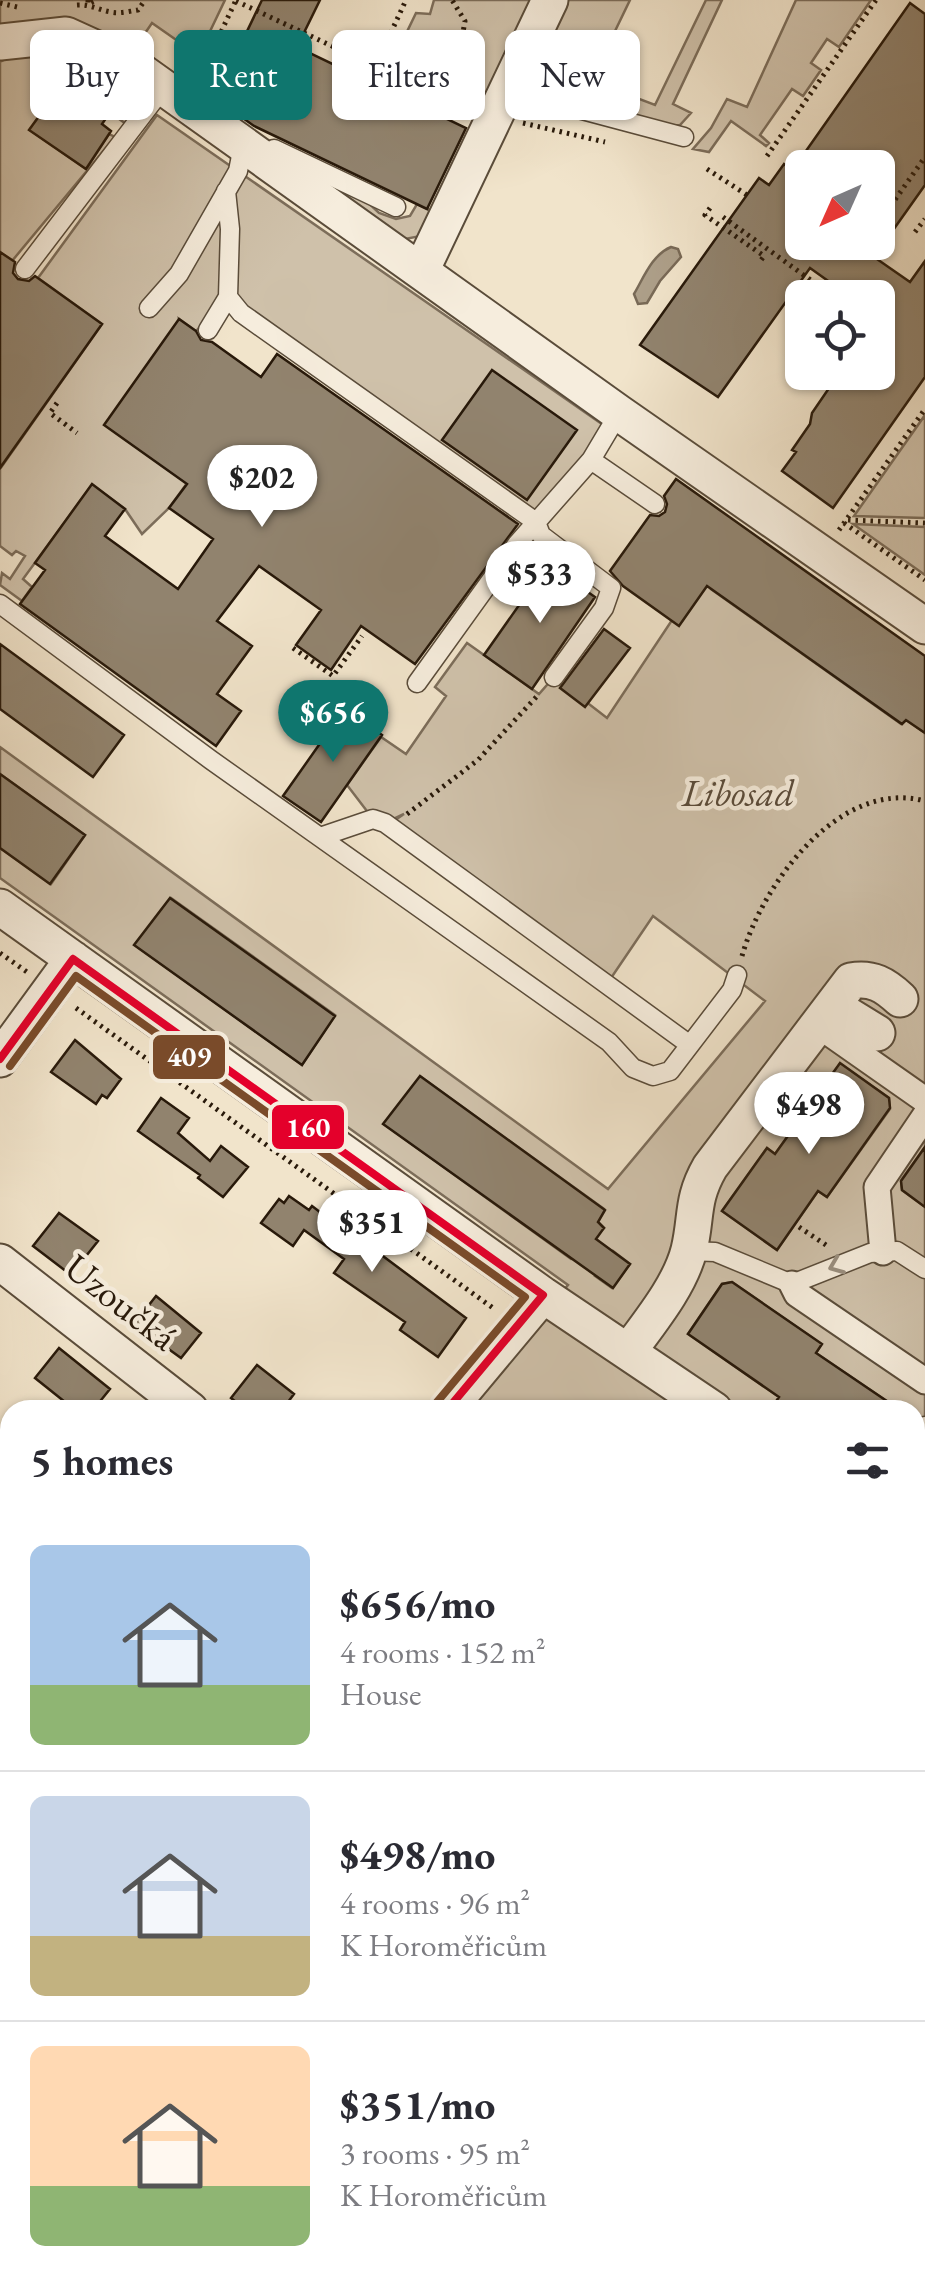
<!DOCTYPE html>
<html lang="en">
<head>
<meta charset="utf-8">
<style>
	:root { --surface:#fff; --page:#f7f7f7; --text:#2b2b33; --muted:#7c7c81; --line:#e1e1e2; --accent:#0f766e }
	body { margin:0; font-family:"EB Garamond",serif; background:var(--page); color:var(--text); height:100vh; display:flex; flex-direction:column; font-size:38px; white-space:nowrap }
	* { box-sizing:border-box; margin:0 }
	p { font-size:32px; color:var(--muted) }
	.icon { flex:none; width:55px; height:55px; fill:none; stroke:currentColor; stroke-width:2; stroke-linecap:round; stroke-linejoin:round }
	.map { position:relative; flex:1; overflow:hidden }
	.sheet { position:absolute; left:0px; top:1400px; width:925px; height:892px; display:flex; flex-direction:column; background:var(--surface); border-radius:30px 30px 0 0; box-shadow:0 2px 8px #0004 }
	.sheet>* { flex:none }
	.banner { position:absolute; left:30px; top:30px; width:865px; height:90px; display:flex; gap:20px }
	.needle { width:65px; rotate:225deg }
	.controls { position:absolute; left:785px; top:150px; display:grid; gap:20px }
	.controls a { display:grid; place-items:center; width:110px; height:110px; border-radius:15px; background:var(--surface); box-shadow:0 2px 8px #0004; font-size:50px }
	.price { position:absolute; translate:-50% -85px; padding:0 22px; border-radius:35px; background:#fff; color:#222; font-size:32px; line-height:65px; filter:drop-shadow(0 2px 5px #0008) }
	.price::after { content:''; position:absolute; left:50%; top:60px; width:30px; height:22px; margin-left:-15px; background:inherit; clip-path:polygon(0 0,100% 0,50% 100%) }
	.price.current { background:var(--accent); color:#fff }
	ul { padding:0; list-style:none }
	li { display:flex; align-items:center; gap:30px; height:250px; padding:0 30px }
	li+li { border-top:2px solid var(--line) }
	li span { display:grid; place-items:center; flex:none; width:280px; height:200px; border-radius:15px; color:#555 }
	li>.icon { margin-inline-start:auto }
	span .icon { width:120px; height:120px; fill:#fffc; stroke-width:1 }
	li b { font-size:42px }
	h2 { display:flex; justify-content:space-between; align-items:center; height:120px; padding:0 30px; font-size:42px }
	.chip { padding:0 35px; border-radius:15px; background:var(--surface); box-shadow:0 2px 8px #0004; font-size:35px; line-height:90px }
	.chip.current { background:var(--accent); color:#fff }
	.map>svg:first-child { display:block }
	.green { fill:#cfc1aa; stroke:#7c6d5a; stroke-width:2.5; fill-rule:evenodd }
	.water { fill:#ad9f89; stroke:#786956; stroke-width:2.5 }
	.building { fill:#91836e; stroke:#28190a; stroke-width:2.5 }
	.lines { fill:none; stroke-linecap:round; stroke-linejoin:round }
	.service-casing { stroke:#5a4c3a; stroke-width:21 }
	.pedestrian-casing { stroke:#5a4c3a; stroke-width:29 }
	.minor-casing { stroke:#5a4c3a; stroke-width:39 }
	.path { stroke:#28190a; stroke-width:5; stroke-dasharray:2.5 5; stroke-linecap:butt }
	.service { stroke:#f6eddd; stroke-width:18 }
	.pedestrian { stroke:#f6eddd; stroke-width:25 }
	.minor { stroke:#f6eddd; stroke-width:35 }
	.bus-1-casing { stroke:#f6eddd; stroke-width:15 }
	.bus-2-casing { stroke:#f6eddd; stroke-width:15 }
	.bus-1 { stroke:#e4002b; stroke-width:8 }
	.bus-2 { stroke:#7a4b2a; stroke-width:8 }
	.oneway { stroke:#998e7e }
	.labels { text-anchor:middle; stroke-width:9; stroke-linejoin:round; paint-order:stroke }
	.park-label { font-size:38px; font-style:italic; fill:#5a4b3a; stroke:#f6eddd }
	.street-label { font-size:38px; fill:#28190a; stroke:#f6eddd }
	.line-badge { stroke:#f6eddd; stroke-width:4 }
	.badge-label { font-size:28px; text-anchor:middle; font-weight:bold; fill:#fff }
</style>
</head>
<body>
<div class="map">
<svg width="925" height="2292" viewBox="0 0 925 2292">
	<rect width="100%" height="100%" fill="#f1e4cb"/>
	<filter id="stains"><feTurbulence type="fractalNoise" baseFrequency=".002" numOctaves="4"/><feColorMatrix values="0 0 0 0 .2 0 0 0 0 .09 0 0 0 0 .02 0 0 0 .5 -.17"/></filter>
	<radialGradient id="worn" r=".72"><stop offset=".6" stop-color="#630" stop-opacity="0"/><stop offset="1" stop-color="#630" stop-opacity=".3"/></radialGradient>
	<path class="green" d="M0,0H225L191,71L182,77L180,76L195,53L152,23L130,55L0,31Z
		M434,0H536L485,106L460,100L390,67L416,13L430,14Z
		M564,0H630L588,87L609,96L601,105L592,108L535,92L528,85Z
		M706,0H722L673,104L691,113L680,125L669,126L637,116L634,106L637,98L655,105Z
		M796,0H871L839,47L827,39L811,63L821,70L803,96L792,89L760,135L769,143L766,146L731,121L709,152L693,149L711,128L727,99L747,107Z
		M60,53L81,60L142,104L126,124L65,79L30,130L86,169L109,134L115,137L12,261L0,252V62L16,54Z
		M157,115L609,429L536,522L228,298L196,331L179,319L209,453L169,508L142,534L125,509L92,485L23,579L32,587L22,601L0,585L2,573L10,579L25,556L16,551L12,555L0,546V469L102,324L38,278Z
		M260,148L362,197L379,213L396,219L410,216L417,204L432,211L421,236L405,239Z
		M925,415V518L854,516Z
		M853,524L925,527V575Z
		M702,575L711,589L901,724L906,720L925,733V1147L901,1180L902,1190L925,1207V1480L917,1491L918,1502L925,1507V1628L915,1642V1410H900L816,1353L821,1344L732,1282L722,1284L688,1334L779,1397L780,1410H464L568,1285L0,878V848L51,884L85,835L0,774V747L608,1189L765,1001L653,916L607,984L388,825L404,814L385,823L373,819L347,785L381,737L406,754L446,696L435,687L467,643L539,694L554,677L607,718ZM171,898L335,1015L302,1065L135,945ZM840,1064L889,1098L890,1109L827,1197L818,1191L777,1250L722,1211L767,1148L775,1154ZM421,1077L604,1209L598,1222L604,1228L571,1259L384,1124ZM613,1251L630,1264L612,1288L595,1276Z
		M10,1957V2133L0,2118V1967Z
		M114,2283H252L237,2292H121Z"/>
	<path class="water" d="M671,247L678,249L681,257L660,281L647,303L638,304L634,294C644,277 652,255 671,247Z"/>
	<path class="building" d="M262,0H320L297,47L466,128L427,209L254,126L215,98Z
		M910,3L925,14V185L874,257L910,282L925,261V377L833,508L782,471L796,452L792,450L810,424L812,413L840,372H878V317L888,298H852L810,268L718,397L640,345L759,178L769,185L784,164L802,179V242H878V168H794Z
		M66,79L111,111L102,124L111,131L86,169L29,130Z
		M0,252L15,262L13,273L18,279L29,281L35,276L102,324L0,468Z
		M179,319L196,331L201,340L212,342L261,377L277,354L518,524L415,664L361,626L331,670L296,645L321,610L259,566L217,621L252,646L217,694L241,711L216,746L20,604L45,570L35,563L92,484L125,509L105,536L178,589L213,539L169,508L187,484L104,425Z
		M492,370L577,430L527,500L442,440Z
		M676,479L925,656V733L906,720L902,724L707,586L679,626L623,586L610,571L650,515L659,516L665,512L667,504L664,496Z
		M548,564L595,597L532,689L484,655Z
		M604,629L630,648L585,707L560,688Z
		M0,644L124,735L93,777L0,709Z
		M345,708L382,735L321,822L283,796Z
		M0,774L85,835L50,884L0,848Z
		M170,898L335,1016L302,1065L134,945Z
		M75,1040L121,1079L107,1098L102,1095L96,1104L51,1072Z
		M840,1063L889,1098L890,1108L827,1197L818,1191L777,1250L722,1211L767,1148L775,1154Z
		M420,1076L605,1210L598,1222L604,1228L596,1239L630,1264L613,1288L383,1124Z
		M161,1098L189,1118L178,1133L210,1161L221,1146L248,1167L223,1197L198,1178L200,1175L138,1131Z
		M925,1147V1207L902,1190L901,1181Z
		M289,1196L309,1210L312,1206L362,1244L364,1242L466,1318L438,1357L400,1330L405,1322L334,1273L344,1259L304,1230L293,1246L261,1223L279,1199L284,1203Z
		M59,1213L98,1241L71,1275L33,1246Z
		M732,1282L822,1344L816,1353L900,1410H770L779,1397L688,1334L722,1284Z
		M156,1296L201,1333L181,1358L134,1324Z
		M59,1348L110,1389L93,1410H75L35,1378Z
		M257,1365L294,1394L282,1410H246L231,1398Z"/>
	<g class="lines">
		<defs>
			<path id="service" d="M507,90L684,137
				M274,149L396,207
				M25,269L163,88
				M228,297L241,313L536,522L541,535L611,588L604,608L554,677
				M149,308L179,274L238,171L243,146L247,143
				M208,330L228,297L230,229L226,191
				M591,460L655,504
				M0,604L211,760L609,1042L633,1068L653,1076L670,1071L732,990L737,975
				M417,683L517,544L591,460L619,413
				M320,837L373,819L385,823L690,1045
				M689,1251L715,1252L792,1284L870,1253L897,1251L925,1269
				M915,1443L925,1426"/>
			<path id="pedestrian" d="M818,1025L925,1100
				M883,1252L877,1187L925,1116
				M792,1284L797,1294L925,1381"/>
			<path id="minor" d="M0,42L66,35L132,65L619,413L925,626
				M421,271L550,0
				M0,907L543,1295L714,1410
				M824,1017L846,1014L877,1033
				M0,1059L73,959
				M0,1262L190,1410
				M628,1352C649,1323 680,1286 689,1250C697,1217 691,1200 710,1167L851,981C872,977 885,985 900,999
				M447,1410L543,1295
				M915,1545L925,1552
				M0,1609L10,1618
				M0,1947L10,1935
				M0,1973L10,1976"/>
		</defs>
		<use href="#service" class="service-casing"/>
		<use href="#pedestrian" class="pedestrian-casing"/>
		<use href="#minor" class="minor-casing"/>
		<path class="path" d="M88,0V4L96,0
			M236,1L464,108
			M0,3L17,7
			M77,5C90,4 98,10 111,12C120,14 130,11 138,10L145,0
			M375,67L406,0
			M347,71L354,57
			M199,79L236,0
			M431,94L444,71L442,64L462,38L465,21L452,0
			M523,123L605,142
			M767,156L876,0
			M707,169L747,195
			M710,208L705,215L764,256L761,260
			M723,217L830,294L827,298
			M878,224L925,157
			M915,232L925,219
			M57,403L50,413L77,433
			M848,520L925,523
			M844,523L925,580
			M839,530L925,409
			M293,648L333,676L362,636
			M407,814L478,760L539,694
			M0,953L27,972
			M742,956C762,885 839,778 925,801
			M76,1008L493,1308
			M799,1227L826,1245
			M915,1661L925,1653
			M479,2292L485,2282"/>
		<use href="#service" class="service"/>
		<use href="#pedestrian" class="pedestrian"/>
		<use href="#minor" class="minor"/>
		<defs>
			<path id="bus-1" d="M73,959L543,1295
				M0,1059L73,959
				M447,1410L543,1295"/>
			<path id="bus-2" d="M10,1066L76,976L525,1297L437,1402"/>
		</defs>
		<use href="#bus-1" class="bus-1-casing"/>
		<use href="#bus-2" class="bus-2-casing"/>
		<use href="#bus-1" class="bus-1"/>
		<use href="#bus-2" class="bus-2"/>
	</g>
	<defs><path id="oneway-chevron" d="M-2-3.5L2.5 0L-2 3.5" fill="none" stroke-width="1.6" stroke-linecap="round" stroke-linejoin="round" transform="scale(2.5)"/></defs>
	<use class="oneway" href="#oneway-chevron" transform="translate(836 1266) rotate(158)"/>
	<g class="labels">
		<g class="park-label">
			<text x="738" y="806">Libosad</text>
		</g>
		<g class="street-label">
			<text transform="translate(121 1302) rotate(38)" y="13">Uzoučká</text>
		</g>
	</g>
	<g class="line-badge">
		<rect x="151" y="1033" width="76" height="48" rx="10" fill="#7a4b2a"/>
		<rect x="270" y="1103" width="76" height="48" rx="10" fill="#e4002b"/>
	</g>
	<g class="badge-label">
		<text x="189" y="1066">409</text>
		<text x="308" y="1137">160</text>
	</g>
	<rect width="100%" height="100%" filter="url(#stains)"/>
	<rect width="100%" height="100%" fill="url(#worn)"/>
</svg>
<div class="controls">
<a><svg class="needle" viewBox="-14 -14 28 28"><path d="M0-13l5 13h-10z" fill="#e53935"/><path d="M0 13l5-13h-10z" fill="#7c7c81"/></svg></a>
<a><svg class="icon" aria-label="locate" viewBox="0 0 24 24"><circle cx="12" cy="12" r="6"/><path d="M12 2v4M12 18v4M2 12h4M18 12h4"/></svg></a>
</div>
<b class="price" style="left:262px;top:530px">$202</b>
<b class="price" style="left:540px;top:626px">$533</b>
<b class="price current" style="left:333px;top:765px">$656</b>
<b class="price" style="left:809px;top:1157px">$498</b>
<b class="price" style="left:372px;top:1275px">$351</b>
<div class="banner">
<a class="chip">Buy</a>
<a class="chip current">Rent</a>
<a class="chip">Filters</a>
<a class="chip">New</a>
</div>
<section class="sheet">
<h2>5 homes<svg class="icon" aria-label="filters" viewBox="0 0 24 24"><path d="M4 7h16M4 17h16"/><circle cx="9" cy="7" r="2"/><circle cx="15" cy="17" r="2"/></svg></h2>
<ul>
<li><span style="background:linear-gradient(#a9c7e8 70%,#8fb573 0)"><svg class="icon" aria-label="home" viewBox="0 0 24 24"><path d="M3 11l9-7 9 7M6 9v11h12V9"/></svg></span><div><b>$656/mo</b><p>4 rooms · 152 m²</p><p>House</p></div></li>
<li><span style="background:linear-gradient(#c9d6e8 70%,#c2b280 0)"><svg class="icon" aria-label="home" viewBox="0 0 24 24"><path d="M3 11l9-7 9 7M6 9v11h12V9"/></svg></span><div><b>$498/mo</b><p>4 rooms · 96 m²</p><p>K Horoměřicům</p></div></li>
<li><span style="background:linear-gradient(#ffd9b3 70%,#8fb573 0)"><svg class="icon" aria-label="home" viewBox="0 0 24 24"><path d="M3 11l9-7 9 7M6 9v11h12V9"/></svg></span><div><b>$351/mo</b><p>3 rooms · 95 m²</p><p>K Horoměřicům</p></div></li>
</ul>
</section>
</div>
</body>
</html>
